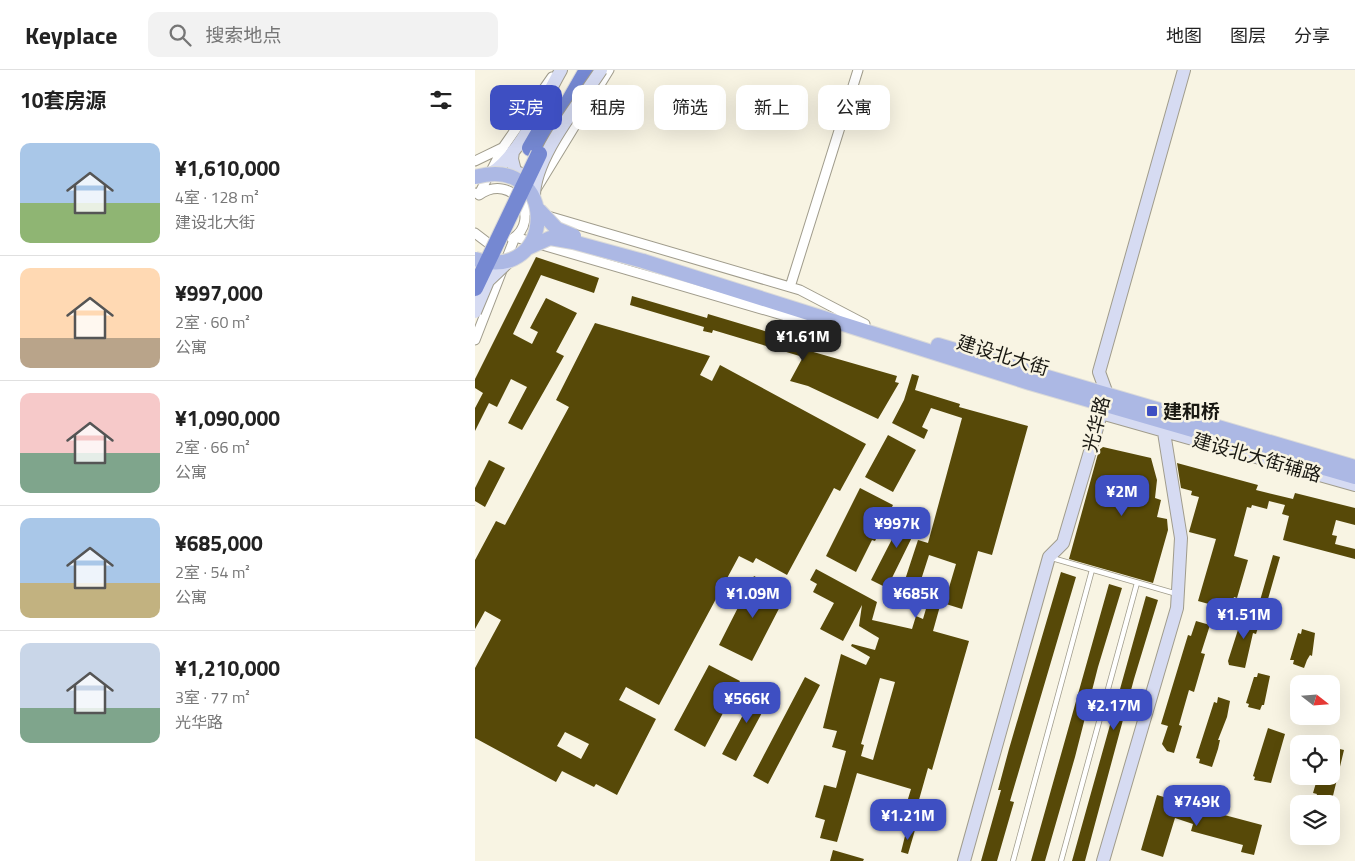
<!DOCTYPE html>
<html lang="zh">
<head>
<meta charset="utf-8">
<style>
	:root { --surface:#fff; --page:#f2f2f2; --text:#222; --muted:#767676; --line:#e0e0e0; --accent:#3e4fc2 }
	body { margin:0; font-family:"Titillium Web","Noto Sans SC",sans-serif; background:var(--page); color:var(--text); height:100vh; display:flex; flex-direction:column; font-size:19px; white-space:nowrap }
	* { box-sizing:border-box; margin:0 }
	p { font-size:16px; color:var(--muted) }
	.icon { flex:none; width:28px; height:28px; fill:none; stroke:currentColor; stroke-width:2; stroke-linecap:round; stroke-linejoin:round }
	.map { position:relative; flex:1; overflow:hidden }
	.details { display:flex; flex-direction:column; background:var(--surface); width:475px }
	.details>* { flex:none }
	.guide { position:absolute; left:15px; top:15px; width:475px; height:45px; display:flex; gap:10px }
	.needle { width:32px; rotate:107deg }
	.controls { position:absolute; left:815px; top:605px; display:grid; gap:10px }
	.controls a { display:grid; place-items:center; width:50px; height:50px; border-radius:10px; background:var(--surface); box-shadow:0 5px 20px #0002; font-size:25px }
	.price { position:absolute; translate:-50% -42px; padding:0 11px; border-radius:10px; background:var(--accent); color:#fff; font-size:16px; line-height:32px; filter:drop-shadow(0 1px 2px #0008) }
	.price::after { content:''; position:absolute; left:50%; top:30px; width:15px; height:11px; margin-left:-8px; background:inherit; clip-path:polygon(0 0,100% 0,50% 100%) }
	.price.selected { background:#222; color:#fff }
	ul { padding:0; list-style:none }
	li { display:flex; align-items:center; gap:15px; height:125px; padding:0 20px }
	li+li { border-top:1px solid var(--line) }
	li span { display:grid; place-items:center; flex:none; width:140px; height:100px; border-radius:10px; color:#555 }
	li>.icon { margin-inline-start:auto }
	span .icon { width:60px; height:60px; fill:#fffc; stroke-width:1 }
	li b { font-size:21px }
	h2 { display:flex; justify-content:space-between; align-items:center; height:60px; padding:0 20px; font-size:21px }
	.pill { padding:0 18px; border-radius:10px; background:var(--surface); box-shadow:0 5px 20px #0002; font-size:18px; line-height:45px }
	.pill.selected { background:var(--accent); color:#fff }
	header { display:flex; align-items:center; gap:30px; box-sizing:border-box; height:70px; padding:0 25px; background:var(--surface); border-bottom:1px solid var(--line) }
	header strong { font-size:24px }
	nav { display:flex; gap:28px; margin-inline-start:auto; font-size:18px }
	.search { width:350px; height:45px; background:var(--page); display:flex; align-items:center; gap:12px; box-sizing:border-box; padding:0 18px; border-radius:10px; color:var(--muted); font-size:19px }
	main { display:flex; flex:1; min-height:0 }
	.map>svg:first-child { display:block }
	.building { fill:#574908; fill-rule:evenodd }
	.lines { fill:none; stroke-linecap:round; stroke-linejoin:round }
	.lane-casing { stroke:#a09c8c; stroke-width:6 }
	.street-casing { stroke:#a09c8c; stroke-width:11 }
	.secondary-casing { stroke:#a09c8c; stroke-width:14 }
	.primary-casing { stroke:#dadad9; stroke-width:16 }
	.highway-casing { stroke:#dadad9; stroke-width:18 }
	.lane { stroke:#fff; stroke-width:4.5 }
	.street { stroke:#fff; stroke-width:9 }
	.secondary { stroke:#d6dbf2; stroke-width:12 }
	.primary { stroke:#acb8e4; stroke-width:14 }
	.highway { stroke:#7588d2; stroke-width:16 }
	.secondary-bridge-casing { stroke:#a09c8c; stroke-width:14; stroke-linecap:butt }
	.primary-bridge-casing { stroke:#dadad9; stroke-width:16; stroke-linecap:butt }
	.highway-bridge-casing { stroke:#dadad9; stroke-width:18; stroke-linecap:butt }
	.secondary-bridge { stroke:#d6dbf2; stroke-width:12 }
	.primary-bridge { stroke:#acb8e4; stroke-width:14 }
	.highway-bridge { stroke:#7588d2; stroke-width:16 }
	.poi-dot { fill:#3e4fc2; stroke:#f8f4e3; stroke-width:2 }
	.labels { text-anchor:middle; stroke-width:5; stroke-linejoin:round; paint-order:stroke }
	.street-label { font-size:19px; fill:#191812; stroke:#f8f4e3 }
	.poi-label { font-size:19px; font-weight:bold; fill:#191812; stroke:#f8f4e3; text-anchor:start }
</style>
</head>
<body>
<header>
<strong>Keyplace</strong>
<div class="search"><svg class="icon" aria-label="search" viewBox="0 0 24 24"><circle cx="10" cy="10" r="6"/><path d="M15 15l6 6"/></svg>搜索地点</div>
<nav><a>地图</a><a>图层</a><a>分享</a></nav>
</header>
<main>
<section class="details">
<h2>10套房源<svg class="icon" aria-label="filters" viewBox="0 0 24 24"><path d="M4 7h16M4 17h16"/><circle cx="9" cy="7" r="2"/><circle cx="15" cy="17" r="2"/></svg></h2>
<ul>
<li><span style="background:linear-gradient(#a9c7e8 60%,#8fb573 0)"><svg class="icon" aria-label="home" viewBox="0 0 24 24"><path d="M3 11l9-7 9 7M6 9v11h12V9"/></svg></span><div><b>¥1,610,000</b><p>4室 · 128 m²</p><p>建设北大街</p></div></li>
<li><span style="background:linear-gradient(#ffd9b3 70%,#b9a48a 0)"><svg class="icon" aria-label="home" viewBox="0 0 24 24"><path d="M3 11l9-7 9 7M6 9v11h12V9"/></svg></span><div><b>¥997,000</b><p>2室 · 60 m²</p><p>公寓</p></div></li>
<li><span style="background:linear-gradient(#f6c9c9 60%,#7fa58c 0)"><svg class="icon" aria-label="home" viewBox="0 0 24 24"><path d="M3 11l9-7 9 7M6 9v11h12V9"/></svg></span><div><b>¥1,090,000</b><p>2室 · 66 m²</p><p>公寓</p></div></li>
<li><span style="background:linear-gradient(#a9c7e8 65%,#c2b280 0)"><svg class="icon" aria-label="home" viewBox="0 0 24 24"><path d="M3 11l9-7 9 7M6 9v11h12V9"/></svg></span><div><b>¥685,000</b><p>2室 · 54 m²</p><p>公寓</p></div></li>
<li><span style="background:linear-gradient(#c9d6e8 65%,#7fa58c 0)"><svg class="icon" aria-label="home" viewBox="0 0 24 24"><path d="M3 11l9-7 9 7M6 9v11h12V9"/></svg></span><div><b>¥1,210,000</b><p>3室 · 77 m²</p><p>光华路</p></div></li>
</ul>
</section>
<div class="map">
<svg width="880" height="791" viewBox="0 0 880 791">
	<rect width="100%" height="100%" fill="#f8f4e3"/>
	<path class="building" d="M61,187L124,208L119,223L66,205L38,264L57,274L63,262L55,258L71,228L102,243L81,282L89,286L47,360L33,353L52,317L36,309L22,337L14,333L0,361V338L8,323L0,318V309Z
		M157,226L232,248L233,244L330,273L328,279L422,306L420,312L424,313L403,349L333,316L315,311L328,287L238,260L237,263L228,261L229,257L155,235Z
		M120,253L235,286L225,305L237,311L245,295L391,374L365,421L359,418L312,505L281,488L278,493L264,486L184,635L151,617L144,630L181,649L142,725L121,714L119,717L87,701L81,712L0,668V598L26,550L10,541L0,559V490L21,451L30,455L94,337L81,330ZM90,662L114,674L106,689L82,676Z
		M437,304L444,306L440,320L485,334L484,337L553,356L517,485L503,481L487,539L471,534L470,537L465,536L458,561L494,571L457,700L453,698L436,758L425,755L436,719L382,703L362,772L345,768L350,750L340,747L349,715L361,718L371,681L357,677L362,661L348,658L366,584L391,595L395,587L376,576L377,574L400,580L404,568L384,556L387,535L368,571L345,559L359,533L338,522L342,514L335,510L341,499L402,532L397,550L437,559L441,546L448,549L453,532L426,522L443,470L453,473L487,348L456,338L447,357L453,360L449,369L417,353L429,330ZM454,485L481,494L473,521L445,513ZM405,608L420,612L398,690L386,686L389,675L386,674Z
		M413,365L441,380L418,422L390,407Z
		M628,377L676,388L682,410L680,428L686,430L682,447L692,449L693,460L678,513L594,489L624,380Z
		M14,390L30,398L10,437L0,431V418Z
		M702,393L783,415L781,420L818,429L820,423L880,438V455L861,450L857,465L862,466L860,474L880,479V489L808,470L814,446L807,444L810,435L794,431L792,439L777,435L776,438L772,437L759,486L773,490L762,528L759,527L755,540L723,531L741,469L714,462L724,427L716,425L717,421L706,418Z
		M385,418L418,435L400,471L397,470L381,502L351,486Z
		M432,440L447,447L412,518L396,510Z
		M798,485L805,487L791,536L784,534Z
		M586,502L601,507L535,731L539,732L522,791H506L526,720H523L534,679Z
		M279,506L312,523L277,591L244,575Z
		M634,514L647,518L623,597L600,687L570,791H556Z
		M671,526L683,530L659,609L610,791H597Z
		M769,541L786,548L781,564L778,563L770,598L754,595L753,591Z
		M721,551L735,555L726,583L730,584L719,622L714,620L704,655L707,656L699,683L692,681L687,674L693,656L686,654L713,565L716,566Z
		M827,559L840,563L837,586L835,585L832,590L829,598L818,594L819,590H815L823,563L826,564Z
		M234,595L265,611L230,677L199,660Z
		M783,603L795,606L789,635H787L785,640L773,637L774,634L771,633L779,607H782Z
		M330,607L345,615L293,714L278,706Z
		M283,617L297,624L261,691L247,684Z
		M743,627L755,631L752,647L743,670H745L743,679L737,697L724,693L725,689L721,688L739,632L742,633Z
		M793,658L810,664L796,713L779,710L780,707L778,706Z
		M856,677L869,680L857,730L841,727L842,724L838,723L843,706H856Z
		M682,725L699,730L701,738L721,744L723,738L787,755L779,785L766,782L768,775L716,761L718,754L700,748L688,787L666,780Z
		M432,758L440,760L433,784L426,782Z
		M358,780L389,789L388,791H355Z"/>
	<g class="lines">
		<defs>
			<path id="lane" d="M577,488L702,524
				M538,791L617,500
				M586,791L662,513"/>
			<path id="street" d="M134,0L49,139L325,220L390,254
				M0,91L29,77
				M0,123L4,124L29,76L77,7
				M4,125C38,101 68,150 37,169
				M0,163L13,173L22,174
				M315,217L383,0
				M0,270L40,167L314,247L345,253"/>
			<path id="secondary" d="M38,81L37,89L40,101L50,106L60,102
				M16,103C44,86 69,30 86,0
				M626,343L880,415
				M489,791L574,487L588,473L632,324L624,302L709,0
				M628,791L702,538L706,468L687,350"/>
			<path id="primary" d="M168,191L555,313L880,407
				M463,275L880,397"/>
			<path id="highway" d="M69,75L112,0
				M55,78L70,52"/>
		</defs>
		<use href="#lane" class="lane-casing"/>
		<use href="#street" class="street-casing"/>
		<use href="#secondary" class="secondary-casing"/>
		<use href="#primary" class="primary-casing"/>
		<use href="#highway" class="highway-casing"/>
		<use href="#lane" class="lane"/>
		<use href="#street" class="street"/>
		<use href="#secondary" class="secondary"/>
		<use href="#primary" class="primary"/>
		<use href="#highway" class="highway"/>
		<defs>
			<path id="secondary-bridge" d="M59,128C58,88 104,34 126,0
				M0,242L13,211L35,190"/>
			<path id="primary-bridge" d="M0,107C85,83 82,215 0,189
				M64,140L82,159L99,166
				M53,178L75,168L98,172L168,191"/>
			<path id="highway-bridge" d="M0,218L64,84"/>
		</defs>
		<use href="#secondary-bridge" class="secondary-bridge-casing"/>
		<use href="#primary-bridge" class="primary-bridge-casing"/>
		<use href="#highway-bridge" class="highway-bridge-casing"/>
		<use href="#secondary-bridge" class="secondary-bridge"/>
		<use href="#primary-bridge" class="primary-bridge"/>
		<use href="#highway-bridge" class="highway-bridge"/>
	</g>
	<rect class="poi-dot" x="671" y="335" width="12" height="12" rx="2.5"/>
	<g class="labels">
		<g class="street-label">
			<text transform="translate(528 285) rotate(17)" y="7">建设北大街</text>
			<text transform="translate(621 354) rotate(-76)" y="7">光华路</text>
			<text transform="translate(782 387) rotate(16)" y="7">建设北大街辅路</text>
		</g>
		<g class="poi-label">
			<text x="688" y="348">建和桥</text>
		</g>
	</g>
</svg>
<div class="controls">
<a><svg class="needle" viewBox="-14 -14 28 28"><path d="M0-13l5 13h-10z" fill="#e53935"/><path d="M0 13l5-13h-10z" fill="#767676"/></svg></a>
<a><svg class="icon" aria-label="locate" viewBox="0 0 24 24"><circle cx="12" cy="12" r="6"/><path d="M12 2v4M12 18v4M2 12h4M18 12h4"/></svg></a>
<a><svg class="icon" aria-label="layers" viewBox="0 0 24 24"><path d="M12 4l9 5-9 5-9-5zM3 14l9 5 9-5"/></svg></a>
</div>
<b class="price selected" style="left:328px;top:292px">¥1.61M</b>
<b class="price" style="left:647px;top:447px">¥2M</b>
<b class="price" style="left:422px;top:479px">¥997K</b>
<b class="price" style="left:278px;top:549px">¥1.09M</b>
<b class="price" style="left:441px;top:549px">¥685K</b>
<b class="price" style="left:769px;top:570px">¥1.51M</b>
<b class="price" style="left:272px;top:654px">¥566K</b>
<b class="price" style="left:639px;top:661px">¥2.17M</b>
<b class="price" style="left:722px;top:757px">¥749K</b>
<b class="price" style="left:433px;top:771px">¥1.21M</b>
<div class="guide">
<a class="pill selected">买房</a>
<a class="pill">租房</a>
<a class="pill">筛选</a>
<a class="pill">新上</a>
<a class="pill">公寓</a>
</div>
</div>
</main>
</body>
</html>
